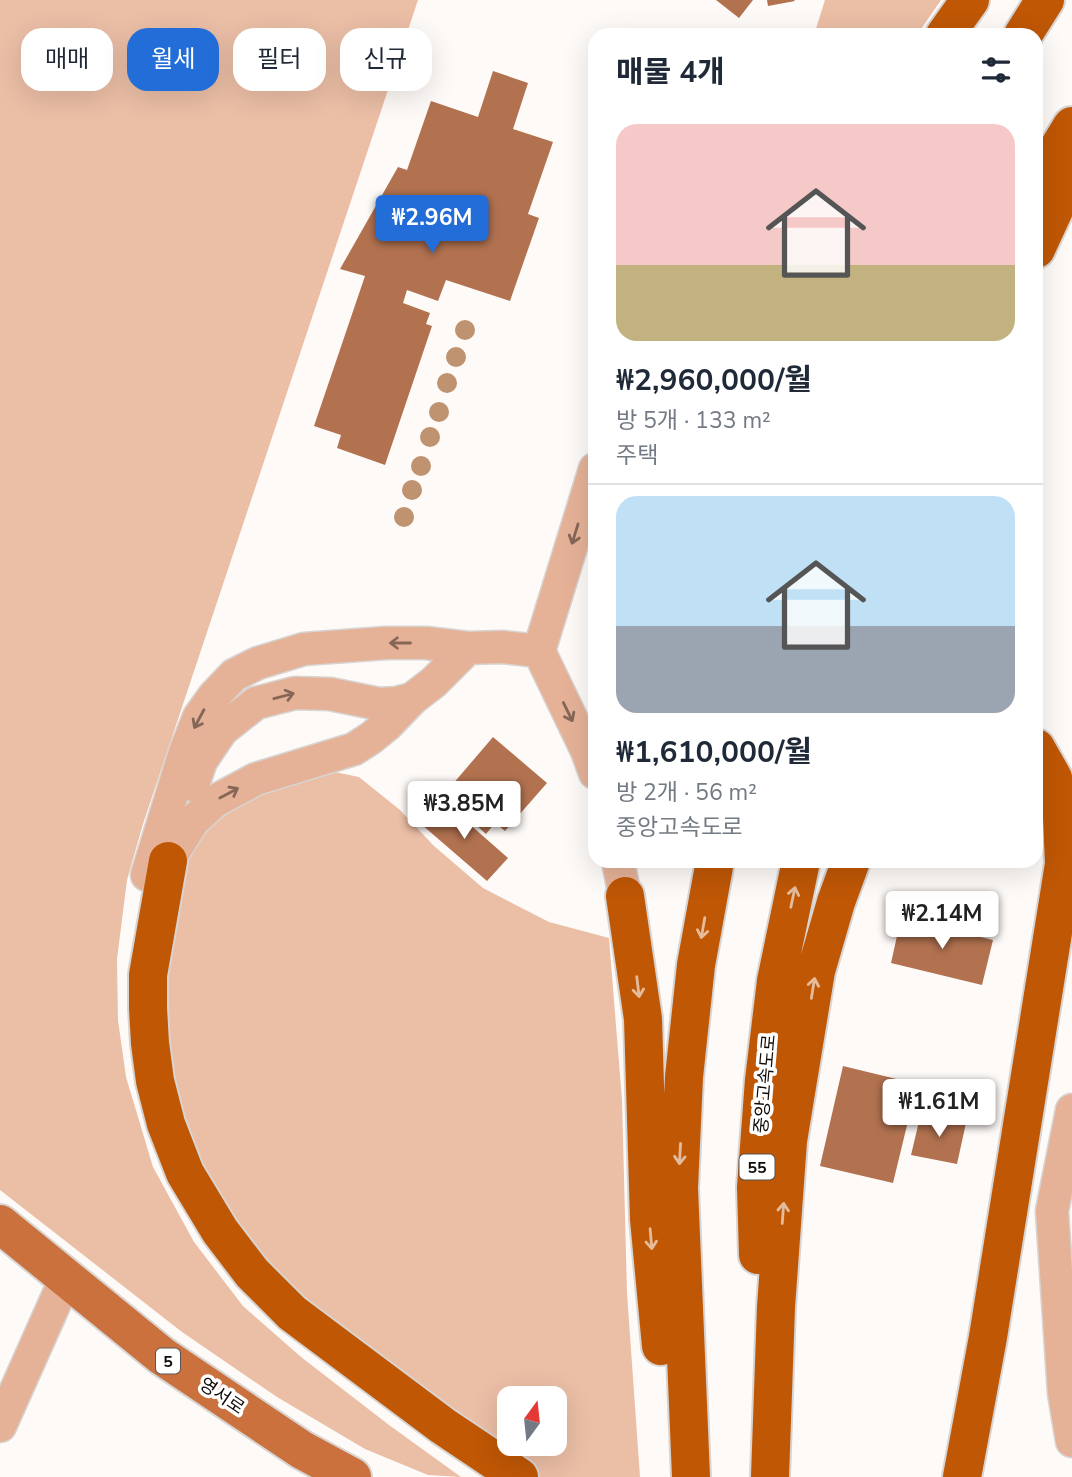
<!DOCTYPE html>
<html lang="ko">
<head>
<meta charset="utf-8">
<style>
	:root { --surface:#fff; --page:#f2f2f3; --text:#1f2937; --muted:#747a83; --line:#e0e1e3; --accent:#236dd8 }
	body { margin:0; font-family:"Nunito Sans","Noto Sans KR",sans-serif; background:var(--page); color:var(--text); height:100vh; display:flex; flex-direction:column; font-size:26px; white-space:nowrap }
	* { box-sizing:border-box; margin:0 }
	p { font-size:23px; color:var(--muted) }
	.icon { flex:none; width:38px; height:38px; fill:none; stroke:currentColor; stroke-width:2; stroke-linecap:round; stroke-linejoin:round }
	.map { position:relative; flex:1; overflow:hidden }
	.panel { position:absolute; left:588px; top:28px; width:455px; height:840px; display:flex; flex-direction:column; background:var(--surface); border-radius:21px; box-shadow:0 7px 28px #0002 }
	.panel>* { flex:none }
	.guide { position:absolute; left:21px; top:28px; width:462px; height:63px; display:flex; gap:14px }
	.needle { width:46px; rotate:15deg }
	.controls { position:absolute; left:497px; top:1386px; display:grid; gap:14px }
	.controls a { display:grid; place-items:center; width:70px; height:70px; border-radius:14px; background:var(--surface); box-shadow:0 7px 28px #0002; font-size:35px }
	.price { position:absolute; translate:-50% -60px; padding:0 16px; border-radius:7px; background:#fff; color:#222; font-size:23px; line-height:46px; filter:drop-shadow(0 2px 4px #0008) }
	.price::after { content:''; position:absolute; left:50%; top:42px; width:21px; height:16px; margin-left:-10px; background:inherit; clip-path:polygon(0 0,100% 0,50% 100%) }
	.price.current { background:var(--accent); color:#fff }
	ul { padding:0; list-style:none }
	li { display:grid; align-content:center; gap:14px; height:371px; padding:0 28px }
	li+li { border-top:2px solid var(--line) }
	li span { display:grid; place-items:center; height:217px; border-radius:21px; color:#555 }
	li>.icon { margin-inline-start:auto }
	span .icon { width:126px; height:126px; fill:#fffc; stroke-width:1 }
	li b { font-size:30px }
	h2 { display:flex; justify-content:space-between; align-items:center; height:84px; padding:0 28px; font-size:30px }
	.chip { padding:0 24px; border-radius:21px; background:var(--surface); box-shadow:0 7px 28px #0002; font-size:24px; line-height:63px }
	.chip.current { background:var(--accent); color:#fff }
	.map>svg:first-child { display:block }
	.green { fill:#ebbea6; fill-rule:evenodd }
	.building { fill:#b27250 }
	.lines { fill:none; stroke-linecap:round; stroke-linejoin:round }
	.minor-casing { stroke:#d8d4d1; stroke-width:35 }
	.major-casing { stroke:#d8d4d1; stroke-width:42 }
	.highway-casing { stroke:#d8d4d1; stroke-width:42 }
	.minor { stroke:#e5b298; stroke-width:32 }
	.major { stroke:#ca713d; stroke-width:38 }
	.highway { stroke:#bf5705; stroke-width:38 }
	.tree { fill:#bf9270 }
	.oneway { stroke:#866757 }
	.oneway2 { stroke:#e5bc9b }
	.labels { text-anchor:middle; stroke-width:7; stroke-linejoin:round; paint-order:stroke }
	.shield { fill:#fff; stroke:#585451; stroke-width:2 }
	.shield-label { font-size:16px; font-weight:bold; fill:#110b07 }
	.street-label { font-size:18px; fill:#110b07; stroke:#fff }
</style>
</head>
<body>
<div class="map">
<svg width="1072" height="1477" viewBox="0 0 1072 1477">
	<rect width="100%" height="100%" fill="#fefaf8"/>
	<path class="green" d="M0,0H418L143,824L127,880L117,959L118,1020L126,1077L153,1167L194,1242L243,1306L301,1357L389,1425L461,1477L428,1475L365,1449L277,1397L182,1332L0,1190Z
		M825,0H941L917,35H814Z
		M315,768L359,777L400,810L434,846L483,888L549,922L609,938L622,1100L627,1293L640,1477H538L285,1290L211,1193L180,1102L165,1031L163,959L172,891L190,850L226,799ZM509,1398H555V1444H509Z"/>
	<path class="building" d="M716,0H753L739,18Z
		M767,0H794L795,1L768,6Z
		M493,71L528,83L513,129L553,142L528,214L539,218L510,301L446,280L438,301L407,290L403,303L430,313L426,324L432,326L385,465L337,448L341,435L314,426L365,276L340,269L398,167L407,170L431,101L478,117Z
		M493,737L547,783L505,831L495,823L486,834L453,805L463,794L452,785Z
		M442,800L508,858L487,881L421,824Z
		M901,918L993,940L982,985L891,963Z
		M843,1066L917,1084L893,1183L820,1166Z
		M921,1113L966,1123L957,1164L911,1155Z"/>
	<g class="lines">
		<defs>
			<path id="minor" d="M595,469L539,651L587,751L595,773
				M193,785L201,761L222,730L256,703L295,693L330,694L379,704L396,703L412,699L434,682L468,648
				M168,861L193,821L215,801L256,779L354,749L371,738L387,725L412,699
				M618,861L625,896
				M147,875L185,752L199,717L214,696L234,675L258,663L304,649L386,643H426L468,648L502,647L539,651
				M1072,1110L1052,1211L1064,1393L1072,1441
				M0,1426L66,1278"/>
			<path id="major" d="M0,1224L162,1356L302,1450L352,1477"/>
			<path id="highway" d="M945,35L970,0
				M1023,35L1045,0
				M1036,185L1072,126
				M1036,249L1072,171
				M168,861L148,975V1008L150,1043L155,1081L166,1124L185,1173L220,1231L252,1273L292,1313L443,1426L519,1477
				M625,896L643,1019L649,1219L661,1346
				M758,1255L756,1187L764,1080L776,981L801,861
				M691,1477L679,1188L684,1077L696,965L715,861
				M770,1477L776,1307L788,1141L816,971L836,902L851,861
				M962,1477L988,1337L1064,864L1062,817L1053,778L1036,748"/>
		</defs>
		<use href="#minor" class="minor-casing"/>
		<use href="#major" class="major-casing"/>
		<use href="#highway" class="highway-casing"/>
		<use href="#minor" class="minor"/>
		<use href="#major" class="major"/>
		<use href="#highway" class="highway"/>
	</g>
	<g class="tree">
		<circle cx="465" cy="330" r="10"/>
		<circle cx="456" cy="357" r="10"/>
		<circle cx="447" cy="383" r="10"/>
		<circle cx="439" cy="412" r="10"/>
		<circle cx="430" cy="437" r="10"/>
		<circle cx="421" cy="466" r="10"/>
		<circle cx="412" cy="490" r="10"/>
		<circle cx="404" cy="517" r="10"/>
	</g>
	<defs><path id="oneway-shaft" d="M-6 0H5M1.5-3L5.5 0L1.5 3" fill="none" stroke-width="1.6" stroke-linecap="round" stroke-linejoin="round" transform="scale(1.75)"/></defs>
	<g class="oneway">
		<use href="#oneway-shaft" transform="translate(575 534) rotate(107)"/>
		<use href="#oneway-shaft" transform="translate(400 643) rotate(180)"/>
		<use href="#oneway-shaft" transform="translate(284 696) rotate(-15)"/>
		<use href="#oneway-shaft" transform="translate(568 712) rotate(64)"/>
		<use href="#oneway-shaft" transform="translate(199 719) rotate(118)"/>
		<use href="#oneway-shaft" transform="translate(229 793) rotate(-28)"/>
	</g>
	<g class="oneway2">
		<use href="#oneway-shaft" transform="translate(793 897) rotate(-78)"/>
		<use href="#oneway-shaft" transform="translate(703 928) rotate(100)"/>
		<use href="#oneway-shaft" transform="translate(638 987) rotate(83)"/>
		<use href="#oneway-shaft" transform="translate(813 988) rotate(-81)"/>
		<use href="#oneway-shaft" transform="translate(680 1154) rotate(93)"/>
		<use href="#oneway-shaft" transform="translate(783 1213) rotate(-86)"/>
		<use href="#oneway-shaft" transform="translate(651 1239) rotate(85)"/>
	</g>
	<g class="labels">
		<g class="shield">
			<rect x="739.5" y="1154.5" width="35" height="25" rx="5"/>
			<rect x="156" y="1348.5" width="24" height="25" rx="5"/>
		</g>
		<g class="shield-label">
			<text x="757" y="1173">55</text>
			<text x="168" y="1367">5</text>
		</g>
		<g class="street-label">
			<text transform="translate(765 1084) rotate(-85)" y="6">중앙고속도로</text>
			<text transform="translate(222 1396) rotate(34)" y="6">영서로</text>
		</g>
	</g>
</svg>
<div class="controls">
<a><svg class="needle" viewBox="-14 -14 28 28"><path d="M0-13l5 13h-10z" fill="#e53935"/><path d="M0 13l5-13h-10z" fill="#747a83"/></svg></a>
</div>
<b class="price current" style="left:432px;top:255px">₩2.96M</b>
<b class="price" style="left:464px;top:841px">₩3.85M</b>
<b class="price" style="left:942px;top:951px">₩2.14M</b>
<b class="price" style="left:939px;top:1139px">₩1.61M</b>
<div class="guide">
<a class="chip">매매</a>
<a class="chip current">월세</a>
<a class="chip">필터</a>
<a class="chip">신규</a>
</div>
<section class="panel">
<h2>매물 4개<svg class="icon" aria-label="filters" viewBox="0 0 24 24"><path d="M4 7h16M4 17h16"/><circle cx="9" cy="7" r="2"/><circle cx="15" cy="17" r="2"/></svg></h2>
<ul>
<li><span style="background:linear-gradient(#f6c9c9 65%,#c2b280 0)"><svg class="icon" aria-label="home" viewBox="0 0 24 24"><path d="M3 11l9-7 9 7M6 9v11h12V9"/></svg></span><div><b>₩2,960,000/월</b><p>방 5개 · 133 m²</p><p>주택</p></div></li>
<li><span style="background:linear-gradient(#bfe0f5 60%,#9aa5b1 0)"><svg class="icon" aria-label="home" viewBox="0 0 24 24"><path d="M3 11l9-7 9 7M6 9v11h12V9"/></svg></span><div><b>₩1,610,000/월</b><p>방 2개 · 56 m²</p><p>중앙고속도로</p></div></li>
</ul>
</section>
</div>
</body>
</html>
